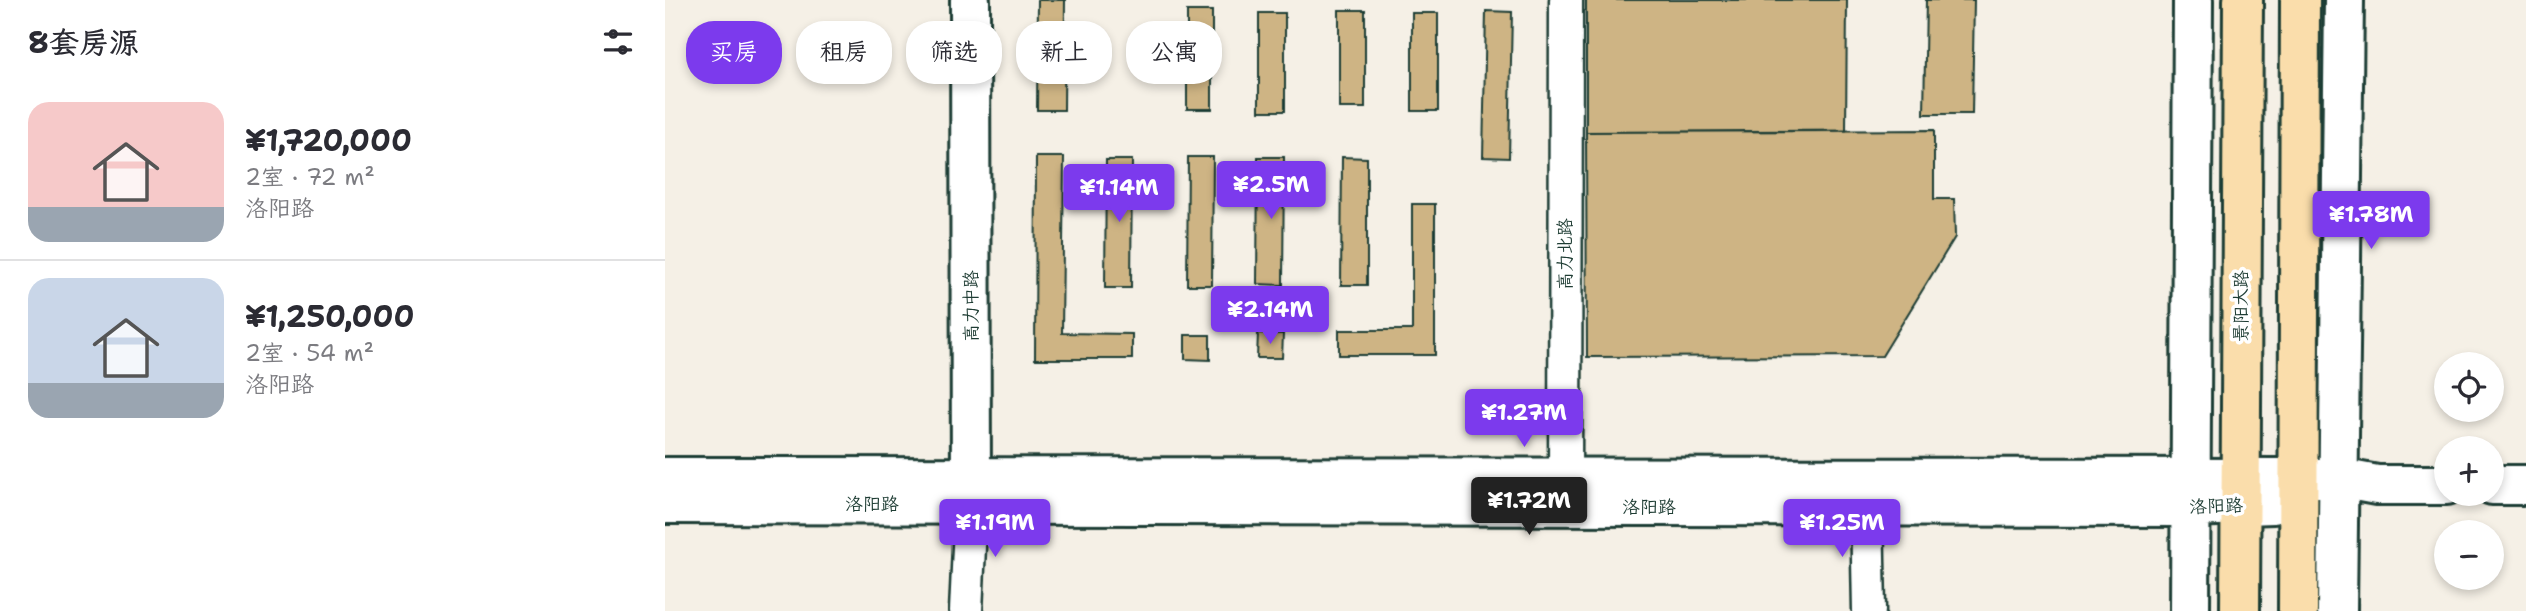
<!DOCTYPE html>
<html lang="zh">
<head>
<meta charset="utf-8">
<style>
	:root { --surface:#fff; --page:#f2f2f3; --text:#2b2b33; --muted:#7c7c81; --line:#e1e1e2; --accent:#7c3aed }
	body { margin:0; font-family:"Shantell Sans","LXGW WenKai TC",sans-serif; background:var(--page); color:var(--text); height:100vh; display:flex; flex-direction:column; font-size:26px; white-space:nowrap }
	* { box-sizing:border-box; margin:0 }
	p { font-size:23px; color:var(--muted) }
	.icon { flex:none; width:38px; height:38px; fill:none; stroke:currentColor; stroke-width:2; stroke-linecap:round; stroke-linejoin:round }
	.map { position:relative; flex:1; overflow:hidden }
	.sheet { display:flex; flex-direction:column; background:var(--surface); width:665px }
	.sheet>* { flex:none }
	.banner { position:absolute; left:21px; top:21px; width:665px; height:63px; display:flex; gap:14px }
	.tools { position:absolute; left:1769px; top:352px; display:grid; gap:14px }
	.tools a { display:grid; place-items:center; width:70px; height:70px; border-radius:50%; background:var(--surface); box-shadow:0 4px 10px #0003; font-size:35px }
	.price { position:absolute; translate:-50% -60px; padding:0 16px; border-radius:7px; background:var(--accent); color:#fff; font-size:23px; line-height:46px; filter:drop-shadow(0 2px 4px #0008) }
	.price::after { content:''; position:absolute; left:50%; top:42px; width:21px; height:16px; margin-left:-10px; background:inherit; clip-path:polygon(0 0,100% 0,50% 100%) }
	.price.on { background:#222; color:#fff }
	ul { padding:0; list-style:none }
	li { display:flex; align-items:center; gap:21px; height:175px; padding:0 28px }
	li+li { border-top:2px solid var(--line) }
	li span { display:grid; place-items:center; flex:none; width:196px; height:140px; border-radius:21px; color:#555 }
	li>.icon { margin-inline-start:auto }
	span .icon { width:84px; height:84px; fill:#fffc; stroke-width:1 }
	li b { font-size:30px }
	h2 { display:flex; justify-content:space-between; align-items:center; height:84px; padding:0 28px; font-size:30px }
	.pill { padding:0 24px; border-radius:28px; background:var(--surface); box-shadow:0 4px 10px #0003; font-size:24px; line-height:63px }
	.pill.on { background:var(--accent); color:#fff }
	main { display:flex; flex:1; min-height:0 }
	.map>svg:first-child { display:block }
	.building { fill:#ceb484; stroke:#1f3d34; stroke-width:2 }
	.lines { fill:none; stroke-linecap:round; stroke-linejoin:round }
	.minor-casing { stroke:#1f3d34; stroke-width:37 }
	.tertiary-casing { stroke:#1f3d34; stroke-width:44 }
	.primary-casing { stroke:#1f3d34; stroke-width:44 }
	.minor { stroke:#fff; stroke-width:32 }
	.tertiary { stroke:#fff; stroke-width:38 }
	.primary { stroke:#faddab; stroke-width:38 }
	.labels { text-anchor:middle; stroke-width:7; stroke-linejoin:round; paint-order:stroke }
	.street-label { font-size:18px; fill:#1f3d34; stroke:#fff }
</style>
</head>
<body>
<main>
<section class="sheet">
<h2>8套房源<svg class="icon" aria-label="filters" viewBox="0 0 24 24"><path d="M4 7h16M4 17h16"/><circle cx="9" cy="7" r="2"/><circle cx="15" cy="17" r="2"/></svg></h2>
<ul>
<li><span style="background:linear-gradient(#f6c9c9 75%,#9aa5b1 0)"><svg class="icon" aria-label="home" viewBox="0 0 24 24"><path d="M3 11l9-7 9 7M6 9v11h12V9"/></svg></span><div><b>¥1,720,000</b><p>2室 · 72 m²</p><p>洛阳路</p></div></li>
<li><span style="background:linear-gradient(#c9d6e8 75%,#9aa5b1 0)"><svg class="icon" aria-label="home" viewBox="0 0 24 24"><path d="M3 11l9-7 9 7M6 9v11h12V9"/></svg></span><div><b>¥1,250,000</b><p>2室 · 54 m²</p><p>洛阳路</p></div></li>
</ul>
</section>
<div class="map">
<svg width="1861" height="611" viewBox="0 0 1861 611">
	<rect width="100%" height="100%" fill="#f5f0e6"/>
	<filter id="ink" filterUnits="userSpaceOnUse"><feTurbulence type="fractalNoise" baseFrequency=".0143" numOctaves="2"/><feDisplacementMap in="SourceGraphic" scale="14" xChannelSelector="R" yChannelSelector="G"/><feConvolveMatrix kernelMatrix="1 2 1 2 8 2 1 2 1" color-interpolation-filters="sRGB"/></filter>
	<g filter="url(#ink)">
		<path class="building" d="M373,0H400L399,110H372Z
			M921,0H1182L1181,131L921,132Z
			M1261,0H1309L1307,114H1259Z
			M674,10H700V108H674Z
			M522,11H547V109H522Z
			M821,11L847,12L844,158L818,157Z
			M594,13H620V111H594Z
			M747,13H773V111H747Z
			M1269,130V199H1289L1290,237L1217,356L922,357L921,132Z
			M371,157H399L397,333L467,334V359H370Z
			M523,157H548L547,285H522Z
			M593,157H619L618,285L592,284Z
			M677,157L702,158V285H676Z
			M441,160H467L466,288H440Z
			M747,204H770V355H674V330H747Z
			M593,333L618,334L617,358H592Z
			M520,335H545V360L520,359Z"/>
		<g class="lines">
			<defs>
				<path id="minor" d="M900,499L901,0
					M1202,506L1204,611
					M301,611L306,504"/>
				<path id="tertiary" d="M305,0L306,502
					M0,477L1674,478L1712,485H1782
					M1827,485H1861
					M0,504L1525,507L1608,504
					M1525,611L1528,0
					M1672,611L1679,0"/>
				<path id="primary" d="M1575,611L1578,0
					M1633,611L1635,0"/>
			</defs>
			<use href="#minor" class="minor-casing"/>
			<use href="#tertiary" class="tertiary-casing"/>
			<use href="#primary" class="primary-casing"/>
			<use href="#minor" class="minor"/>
			<use href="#tertiary" class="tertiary"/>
			<use href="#primary" class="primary"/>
		</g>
	</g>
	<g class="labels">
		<g class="street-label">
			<text transform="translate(900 254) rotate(-90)" y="6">高力北路</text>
			<text transform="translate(306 306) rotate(-90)" y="6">高力中路</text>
			<text transform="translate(1576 306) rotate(-90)" y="6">景阳大路</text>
			<text x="207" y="510">洛阳路</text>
			<text transform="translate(1551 506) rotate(-2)" y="6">洛阳路</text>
			<text x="984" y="513">洛阳路</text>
		</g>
	</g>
</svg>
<div class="tools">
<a><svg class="icon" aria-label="locate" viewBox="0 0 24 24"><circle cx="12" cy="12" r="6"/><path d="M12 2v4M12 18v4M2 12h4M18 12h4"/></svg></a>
<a>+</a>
<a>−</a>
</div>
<b class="price" style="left:606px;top:221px">¥2.5M</b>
<b class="price" style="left:454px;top:224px">¥1.14M</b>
<b class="price" style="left:1706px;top:251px">¥1.78M</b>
<b class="price" style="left:605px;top:346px">¥2.14M</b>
<b class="price" style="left:859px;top:449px">¥1.27M</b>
<b class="price on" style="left:864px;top:537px">¥1.72M</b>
<b class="price" style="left:330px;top:559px">¥1.19M</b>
<b class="price" style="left:1177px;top:559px">¥1.25M</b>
<div class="banner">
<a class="pill on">买房</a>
<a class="pill">租房</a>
<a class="pill">筛选</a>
<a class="pill">新上</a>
<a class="pill">公寓</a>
</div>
</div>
</main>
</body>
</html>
